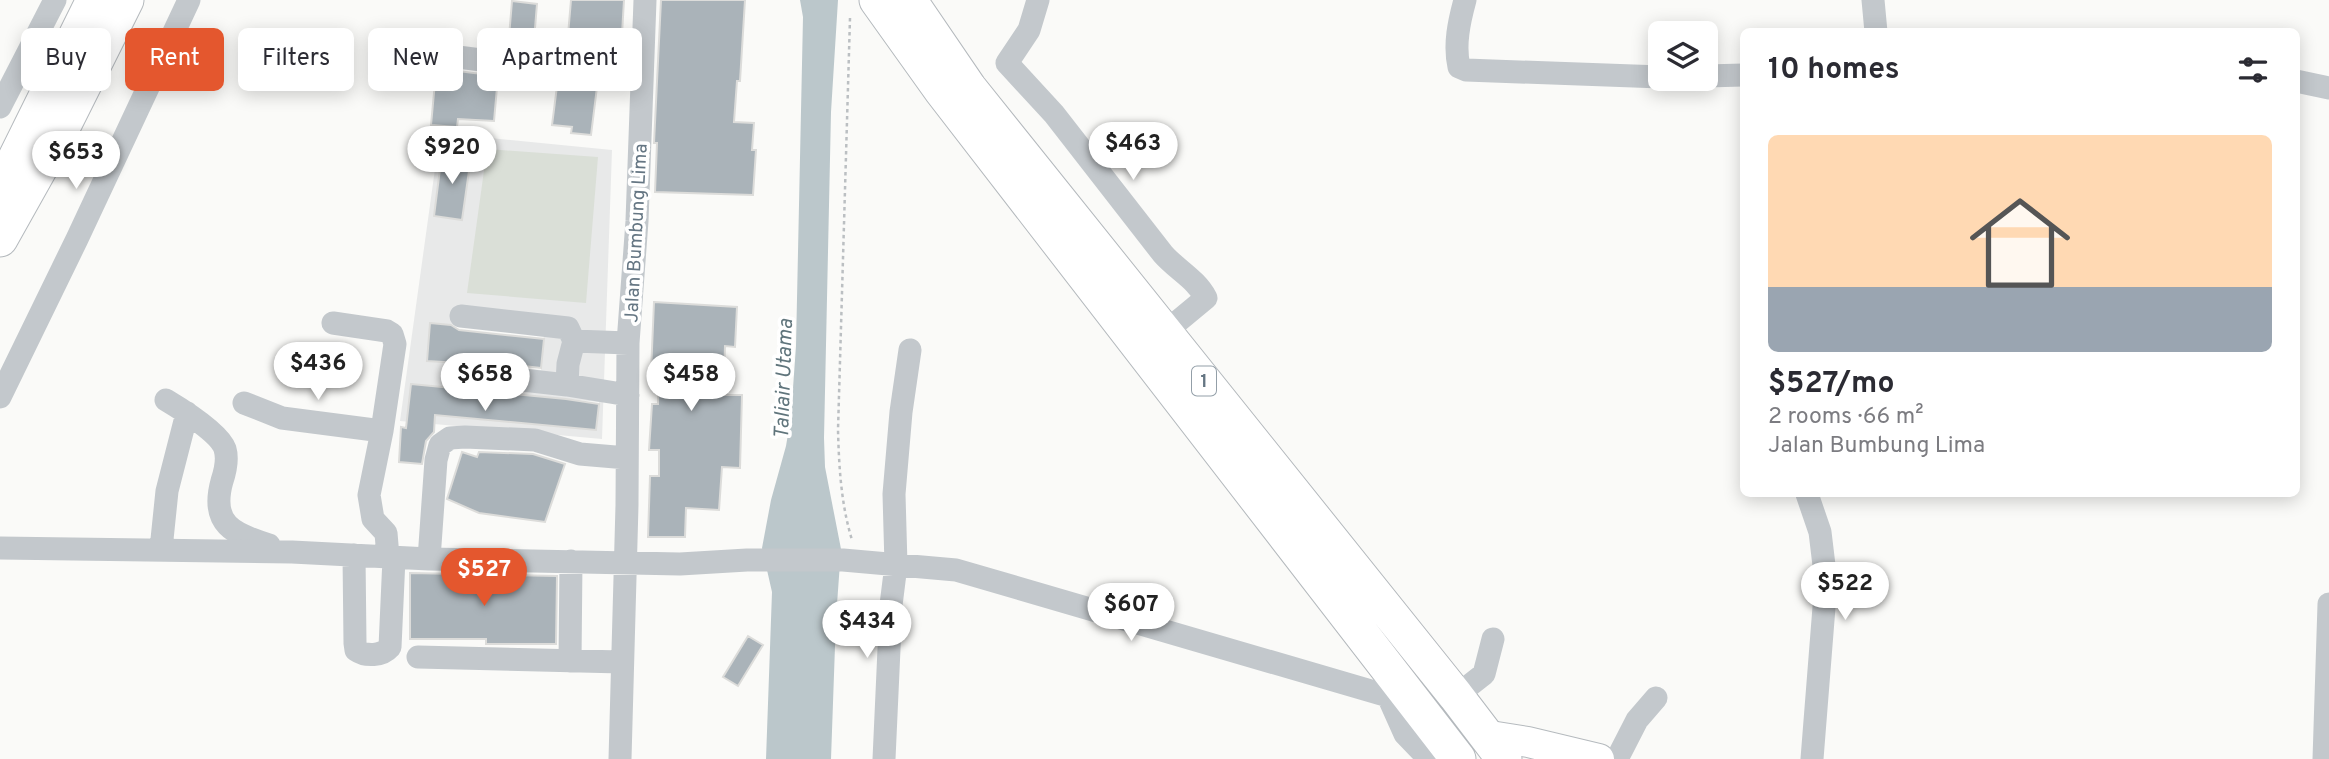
<!DOCTYPE html>
<html lang="en">
<head>
<meta charset="utf-8">
<style>
	:root { --surface:#fff; --page:#f7f7f7; --text:#2b2b33; --muted:#7c7c81; --accent:#e4572e }
	body { margin:0; font-family:Overpass,sans-serif; background:var(--page); color:var(--text); height:100vh; display:flex; flex-direction:column; font-size:26px; white-space:nowrap }
	* { box-sizing:border-box; margin:0 }
	p { font-size:23px; color:var(--muted) }
	.icon { flex:none; width:38px; height:38px; fill:none; stroke:currentColor; stroke-width:2; stroke-linecap:round; stroke-linejoin:round }
	.map { position:relative; flex:1; overflow:hidden }
	.panel { position:absolute; left:1740px; top:28px; width:560px; height:469px; display:flex; flex-direction:column; background:var(--surface); border-radius:10px; box-shadow:0 4px 18px #0003 }
	.panel>* { flex:none }
	.top-card { position:absolute; left:21px; top:28px; width:665px; height:63px; display:flex; gap:14px }
	.tools { position:absolute; left:1648px; top:21px; display:grid; gap:14px }
	.tools a { display:grid; place-items:center; width:70px; height:70px; border-radius:10px; background:var(--surface); box-shadow:0 4px 18px #0003; font-size:35px }
	.price { position:absolute; translate:-50% -60px; padding:0 16px; border-radius:24px; background:#fff; color:#222; font-size:23px; line-height:46px; filter:drop-shadow(0 2px 4px #0008) }
	.price::after { content:''; position:absolute; left:50%; top:42px; width:21px; height:16px; margin-left:-10px; background:inherit; clip-path:polygon(0 0,100% 0,50% 100%) }
	.price.on { background:var(--accent); color:#fff }
	ul { padding:0; list-style:none }
	li { display:grid; align-content:center; gap:14px; height:371px; padding:0 28px }
	li span { display:grid; place-items:center; height:217px; border-radius:10px; color:#555 }
	li>.icon { margin-inline-start:auto }
	span .icon { width:126px; height:126px; fill:#fffc; stroke-width:1 }
	li b { font-size:30px }
	h2 { display:flex; justify-content:space-between; align-items:center; height:84px; padding:0 28px; font-size:30px }
	.pill { padding:0 24px; border-radius:10px; background:var(--surface); box-shadow:0 4px 18px #0003; font-size:24px; line-height:63px }
	.pill.on { background:var(--accent); color:#fff }
	.map>svg:first-child { display:block }
	.built { fill:#e8e9e9; fill-rule:evenodd }
	.green { fill:#dadfd7 }
	.water { fill:#bbc7cb }
	.building { fill:#aab3b9; stroke:#dcdcda; stroke-width:2 }
	.lines { fill:none; stroke-linecap:round; stroke-linejoin:round }
	.major-casing { stroke:#b5babe; stroke-width:32 }
	.highway-casing { stroke:#b4b9bd; stroke-width:37 }
	.path { stroke:#bbbfc2; stroke-width:2.5; stroke-dasharray:3.5 3.5; stroke-linecap:butt }
	.minor { stroke:#c3c8cc; stroke-width:23 }
	.major { stroke:#fff; stroke-width:30 }
	.highway { stroke:#fff; stroke-width:35 }
	.labels { text-anchor:middle; stroke-width:7; stroke-linejoin:round; paint-order:stroke }
	.shield { fill:#fff; stroke:#939fa8; stroke-width:2 }
	.shield-label { font-size:18px; font-weight:bold; fill:#657683 }
	.street-label { font-size:19px; fill:#657683; stroke:#fff }
	.water-label { font-size:21px; font-style:italic; fill:#60757c; stroke:#fff }
</style>
</head>
<body>
<div class="map">
<svg width="2329" height="759" viewBox="0 0 2329 759">
	<rect width="100%" height="100%" fill="#fafaf8"/>
	<path class="built" d="M440,133L612,150L602,439L400,421ZM442,153L471,157L462,220L434,216ZM431,323L544,333L541,370L428,361ZM411,384L599,402L596,430L408,412Z"/>
	<path class="green" d="M487,149L598,157L586,303L467,293Z"/>
	<path class="water" d="M800,0H838L831,112L824,438L825,467L841,549L836,618L831,759H766L772,592L762,548L771,500L786,446L791,416L796,346L803,17Z"/>
	<path class="building" d="M571,0H624L621,51L628,52L627,61L554,55L555,46L567,47Z
		M661,0H745L740,81H737L734,122L754,123L752,150H756L753,195L655,192L657,143H654Z
		M512,1L537,4L533,52L508,49Z
		M442,69L498,76L494,121L458,119L457,127L431,125L435,82H440Z
		M569,85L597,87L591,135L571,133L572,127L552,125L557,86L568,87Z
		M442,153L471,157L462,220L434,216Z
		M654,302L737,307L735,347L725,346L724,376H726L725,395H742L740,468L722,467L719,510L686,508L685,537H648L650,476H659V450H649L652,404H658L659,372H651Z
		M430,323L451,325L459,330L544,339L541,368L471,360L460,363L427,361Z
		M411,384L566,399L599,404L596,430L435,415L434,432L426,441L422,464L399,462L401,427L406,428Z
		M462,452L477,457L479,452L533,454L565,464L545,522L479,513L447,499Z
		M410,573L557,576L556,644H486V639H410Z
		M748,636L763,645L738,686L723,677Z"/>
	<g class="lines">
		<defs>
			<path id="major" d="M1484,735L1528,742L1599,759"/>
			<path id="highway" d="M877,0L942,91L1458,759
				M909,0L969,88L1456,696L1504,759
				M0,190L94,0
				M0,239L60,132L126,0"/>
		</defs>
		<use href="#major" class="major-casing"/>
		<use href="#highway" class="highway-casing"/>
		<path class="path" d="M850,18L838,430C839,467 841,504 852,540"/>
		<path class="minor" d="M1038,0L1029,30L1007,63L1054,114L1163,254C1177,270 1196,279 1206,298L1165,332
			M1465,0C1459,22 1454,45 1459,67L1466,70L1661,77
			M1873,0L1876,32
			M434,54L569,71L642,76
			M1706,76L1743,75
			M2296,81L2329,88
			M0,107L55,0
			M461,316L568,328L574,341
			M333,323L387,331L392,334L395,344L382,431L369,495L373,519L386,533L388,557
			M469,374L567,385
			M628,395L567,385L568,364L574,341L628,343
			M0,397L77,239L189,0
			M166,400C181,409 220,433 225,449C228,459 225,472 222,481C210,524 233,534 269,545
			M244,403L282,418L382,431
			M1807,494L1820,532L1826,582L1812,759
			M0,548L292,552L429,559L680,564L747,560H843L956,570L1388,696L1400,686
			M161,549L167,491L187,413
			M354,555L355,643L356,650C366,657 382,656 390,647L394,558
			M429,559L436,460L440,445L450,438L465,437L535,440L580,454L627,458
			M418,657L622,662
			M570,661L571,561
			M1388,696L1405,734L1429,759
			M1456,696L1484,674L1493,639
			M620,759L627,505L628,343L637,221L645,0
			M884,759L891,605L896,565L894,494L901,412L910,350
			M1617,759L1637,720L1656,698
			M2324,759L2329,604"/>
		<use href="#major" class="major"/>
		<use href="#highway" class="highway"/>
	</g>
	<g class="labels">
		<rect class="shield" x="1192" y="366.5" width="24" height="29" rx="5"/>
		<g class="shield-label">
			<text x="1204" y="387">1</text>
		</g>
		<g class="street-label">
			<text transform="translate(635 233) rotate(-87)" y="7">Jalan Bumbung Lima</text>
		</g>
		<g class="water-label">
			<text transform="translate(783 379) rotate(-88)" y="7">Taliair Utama</text>
		</g>
	</g>
</svg>
<div class="tools">
<a><svg class="icon" aria-label="layers" viewBox="0 0 24 24"><path d="M12 4l9 5-9 5-9-5zM3 14l9 5 9-5"/></svg></a>
</div>
<b class="price" style="left:1133px;top:182px">$463</b>
<b class="price" style="left:452px;top:186px">$920</b>
<b class="price" style="left:76px;top:191px">$653</b>
<b class="price" style="left:318px;top:402px">$436</b>
<b class="price" style="left:485px;top:413px">$658</b>
<b class="price" style="left:691px;top:413px">$458</b>
<b class="price on" style="left:484px;top:608px">$527</b>
<b class="price" style="left:1845px;top:622px">$522</b>
<b class="price" style="left:1131px;top:643px">$607</b>
<b class="price" style="left:867px;top:660px">$434</b>
<div class="top-card">
<a class="pill">Buy</a>
<a class="pill on">Rent</a>
<a class="pill">Filters</a>
<a class="pill">New</a>
<a class="pill">Apartment</a>
</div>
<section class="panel">
<h2>10 homes<svg class="icon" aria-label="filters" viewBox="0 0 24 24"><path d="M4 7h16M4 17h16"/><circle cx="9" cy="7" r="2"/><circle cx="15" cy="17" r="2"/></svg></h2>
<ul>
<li><span style="background:linear-gradient(#ffd9b3 70%,#9aa5b1 0)"><svg class="icon" aria-label="home" viewBox="0 0 24 24"><path d="M3 11l9-7 9 7M6 9v11h12V9"/></svg></span><div><b>$527/mo</b><p>2 rooms · 66 m²</p><p>Jalan Bumbung Lima</p></div></li>
</ul>
</section>
</div>
</body>
</html>
